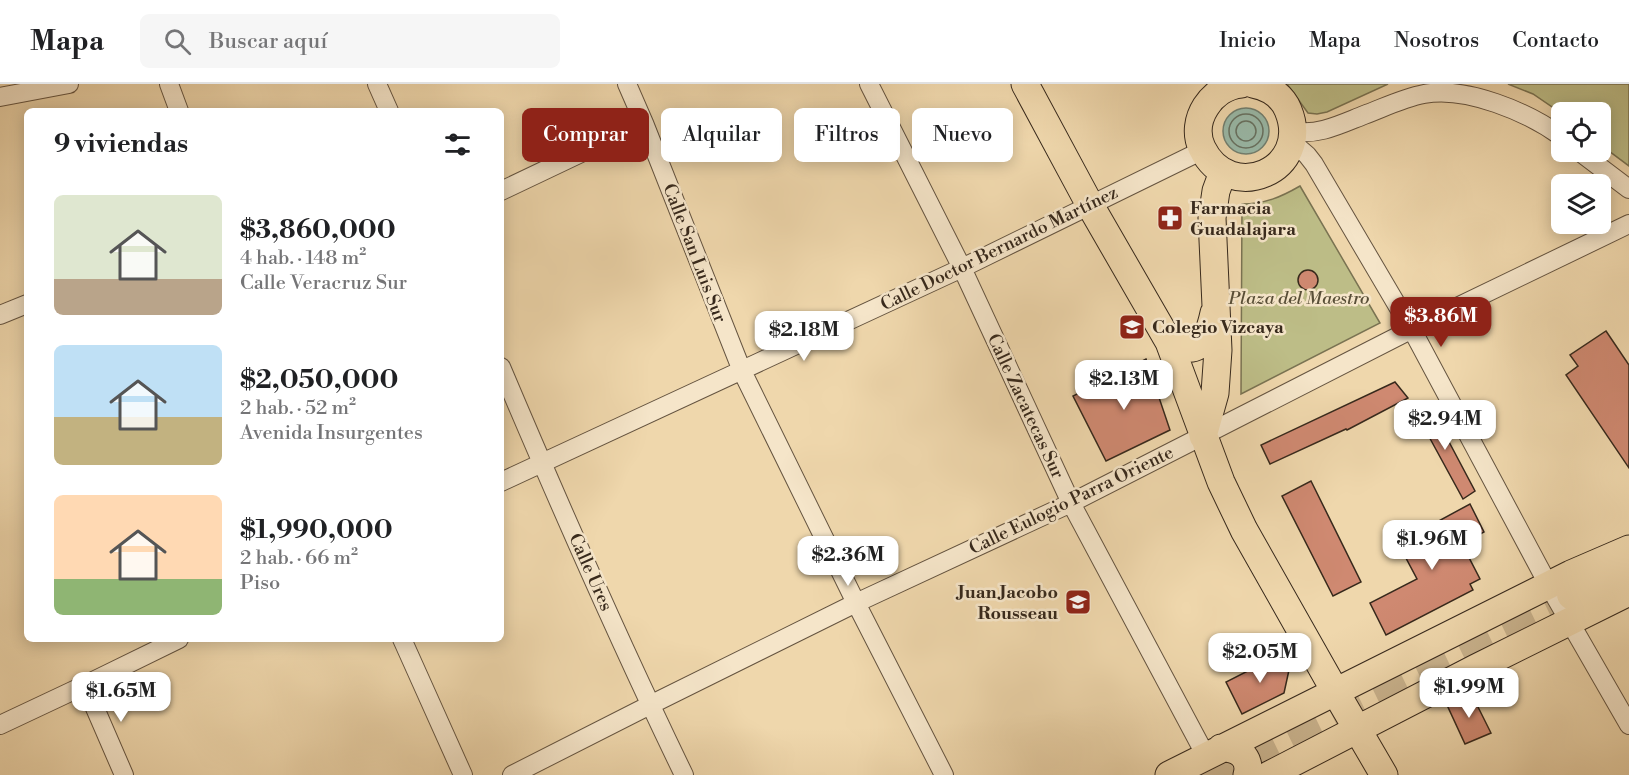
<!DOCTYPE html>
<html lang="es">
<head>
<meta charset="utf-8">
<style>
	:root { --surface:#fff; --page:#f6f6f6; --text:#202124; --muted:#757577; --line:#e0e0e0; --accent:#8f2418 }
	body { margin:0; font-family:"Libre Bodoni",serif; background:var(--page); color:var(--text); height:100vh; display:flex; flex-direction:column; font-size:22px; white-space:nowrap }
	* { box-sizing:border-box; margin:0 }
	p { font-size:20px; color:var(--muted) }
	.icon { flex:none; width:33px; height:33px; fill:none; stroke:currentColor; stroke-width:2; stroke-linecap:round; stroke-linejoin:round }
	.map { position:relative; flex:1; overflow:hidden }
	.drawer { position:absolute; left:24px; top:24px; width:480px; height:534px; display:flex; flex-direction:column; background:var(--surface); border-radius:9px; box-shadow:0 3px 15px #0003 }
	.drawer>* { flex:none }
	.guide { position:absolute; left:522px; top:24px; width:570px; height:54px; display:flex; gap:12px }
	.controls { position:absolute; left:1551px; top:18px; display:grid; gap:12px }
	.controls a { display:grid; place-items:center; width:60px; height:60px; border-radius:9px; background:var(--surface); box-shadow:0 3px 15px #0003; font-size:30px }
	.price { position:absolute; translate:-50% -51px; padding:0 14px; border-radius:12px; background:#fff; color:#222; font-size:20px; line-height:39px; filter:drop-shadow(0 2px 3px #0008) }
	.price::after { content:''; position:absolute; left:50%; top:36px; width:18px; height:14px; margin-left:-9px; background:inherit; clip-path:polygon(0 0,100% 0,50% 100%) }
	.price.active { background:var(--accent); color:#fff }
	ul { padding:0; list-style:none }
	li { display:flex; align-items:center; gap:18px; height:150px; padding:0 30px }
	li span { display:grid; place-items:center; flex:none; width:168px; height:120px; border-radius:9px; color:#555 }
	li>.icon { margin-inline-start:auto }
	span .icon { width:72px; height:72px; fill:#fffc; stroke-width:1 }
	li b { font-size:26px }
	h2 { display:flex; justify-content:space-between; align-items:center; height:72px; padding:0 30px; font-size:26px }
	.tag { padding:0 21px; border-radius:9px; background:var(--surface); box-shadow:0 3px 15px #0003; font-size:21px; line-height:54px }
	.tag.active { background:var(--accent); color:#fff }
	header { display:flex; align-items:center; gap:36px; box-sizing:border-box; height:84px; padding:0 30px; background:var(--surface); border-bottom:2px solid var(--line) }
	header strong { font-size:28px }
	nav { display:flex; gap:33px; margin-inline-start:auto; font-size:21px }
	.search { width:420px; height:54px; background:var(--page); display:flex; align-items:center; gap:15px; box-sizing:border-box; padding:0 21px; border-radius:9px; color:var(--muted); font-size:22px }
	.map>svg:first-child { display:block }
	.green { fill:#bdbd87; stroke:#7a7352; stroke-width:1.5 }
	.water { fill:#9abaa9; stroke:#728071; stroke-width:1.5 }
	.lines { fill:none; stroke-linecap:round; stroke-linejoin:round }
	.shore { stroke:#687262; stroke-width:1.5 }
	.building { fill:#cf8971; stroke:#37291c; stroke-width:1.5 }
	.highway-tunnel { stroke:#cab48f; stroke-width:32; stroke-dasharray:32 16; stroke-linecap:butt }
	.street-casing { stroke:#655440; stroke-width:20 }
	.primary-casing { stroke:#37291c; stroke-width:29 }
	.highway-casing { stroke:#37291c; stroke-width:34 }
	.street { stroke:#f5e5c9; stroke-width:18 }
	.primary { stroke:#efd7ac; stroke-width:27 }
	.highway { stroke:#efd7ac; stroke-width:32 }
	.labels { text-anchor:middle; stroke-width:5; stroke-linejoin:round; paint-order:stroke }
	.poi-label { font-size:18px; font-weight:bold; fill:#37291c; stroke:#f5e5c9; text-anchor:start }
	.street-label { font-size:18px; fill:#37291c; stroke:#f5e5c9 }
	.park-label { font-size:18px; font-style:italic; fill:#584e37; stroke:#f5e5c9 }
</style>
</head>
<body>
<header>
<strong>Mapa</strong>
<div class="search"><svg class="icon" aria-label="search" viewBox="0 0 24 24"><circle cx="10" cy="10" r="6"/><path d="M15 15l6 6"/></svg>Buscar aquí</div>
<nav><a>Inicio</a><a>Mapa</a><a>Nosotros</a><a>Contacto</a></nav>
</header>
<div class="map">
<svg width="1629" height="691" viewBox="0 0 1629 691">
	<rect width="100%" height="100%" fill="#efd7ac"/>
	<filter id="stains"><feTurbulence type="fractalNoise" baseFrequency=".00333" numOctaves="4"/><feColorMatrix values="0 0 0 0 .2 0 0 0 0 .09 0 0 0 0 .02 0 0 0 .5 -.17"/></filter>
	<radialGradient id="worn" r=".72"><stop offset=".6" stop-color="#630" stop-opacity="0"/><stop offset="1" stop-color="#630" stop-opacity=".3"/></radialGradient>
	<path class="green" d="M1287,0H1388L1327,28L1317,30L1308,29Z
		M1508,0H1629V82L1601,61L1600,28L1561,29L1533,10Z
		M1300,102L1380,239L1241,310L1242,120C1265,120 1281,113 1300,102Z"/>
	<path class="water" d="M1223 47a23 23 0 1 1 46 0a23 23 0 1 1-46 0Z"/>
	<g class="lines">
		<path class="shore" d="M1229 47a17 17 0 1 1 34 0a17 17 0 1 1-34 0Z
			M1236 47a10 10 0 1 1 20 0a10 10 0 1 1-20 0Z"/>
	</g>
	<path class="building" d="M1298 196a10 10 0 1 1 20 0a10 10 0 1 1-20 0Z
		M1606,247L1629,281V384L1566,291L1578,282L1570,271Z
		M1146,275L1170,346L1106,377L1073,312Z
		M1395,298L1408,314L1347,346L1346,345L1270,380L1261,361Z
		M1430,322L1475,407L1463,415L1415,327Z
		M1311,397L1361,498L1333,512L1282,412Z
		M1470,420L1484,448L1462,460L1480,495L1470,500L1473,506L1386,551L1370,519L1417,495L1398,459Z
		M1281,570L1289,586L1284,609L1242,630L1226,598Z
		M1471,609L1491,649L1465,660L1447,621Z"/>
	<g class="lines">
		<path class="highway-tunnel" d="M1201,691L1573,510"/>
		<defs>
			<path id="street" d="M169,0L179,27
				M377,0L389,27
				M627,0L644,39L742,287L856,519L944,691
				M869,0L962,184L1071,419L1206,672
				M0,13L69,0
				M1293,47C1318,52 1341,40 1364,31C1383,24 1403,14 1424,10C1466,2 1528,28 1562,53
				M1292,58L1307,71L1314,80L1417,255L1549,502L1629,641
				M1580,68L1629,105
				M501,107L644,39
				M0,231L27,220
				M501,283C559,420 619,557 684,691
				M501,398L962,184L1203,66
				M402,555L463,691
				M85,601L124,691
				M0,641L85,601L179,555
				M512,691L650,621L856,519L1071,419L1424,239L1629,140"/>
			<path id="primary" d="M1025,0L1090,121L1169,258L1221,398L1244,446L1335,607L1384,691
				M1241,0C1212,3 1189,36 1202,64C1230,122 1313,86 1288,26C1282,11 1268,3 1253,0
				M1165,251C1172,256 1179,263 1186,264C1205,267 1211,243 1214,229
				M1203,352L1215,309L1218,266L1212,134L1216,107L1223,88
				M1221,664C1237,663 1252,673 1247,691
				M1169,691L1571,490L1629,465
				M1269,691L1476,584L1629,508"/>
			<path id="highway" d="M1573,510L1629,482"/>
		</defs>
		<use href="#street" class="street-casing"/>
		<use href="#primary" class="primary-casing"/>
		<use href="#highway" class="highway-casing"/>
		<use href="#street" class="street"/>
		<use href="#primary" class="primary"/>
		<use href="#highway" class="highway"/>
	</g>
	<defs>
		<symbol id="pharmacy-square" viewBox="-11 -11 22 22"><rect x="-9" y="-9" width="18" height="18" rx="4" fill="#8f2418" stroke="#f5e5c9"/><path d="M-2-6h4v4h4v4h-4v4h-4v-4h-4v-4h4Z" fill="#fff"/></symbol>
		<symbol id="school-square" viewBox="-11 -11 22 22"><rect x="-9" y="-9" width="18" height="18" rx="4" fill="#8f2418" stroke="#f5e5c9"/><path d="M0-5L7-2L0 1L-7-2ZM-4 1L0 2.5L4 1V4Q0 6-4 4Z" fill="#fff"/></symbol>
	</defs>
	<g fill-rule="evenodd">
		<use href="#pharmacy-square" x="1155" y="119" width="30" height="30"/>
		<use href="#school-square" x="1117" y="228" width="30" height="30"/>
		<use href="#school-square" x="1063" y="503" width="30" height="30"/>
	</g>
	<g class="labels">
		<g class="poi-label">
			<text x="1190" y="130">Farmacia<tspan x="1190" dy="21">Guadalajara</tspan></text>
			<text x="1152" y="249">Colegio Vizcaya</text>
			<text x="1058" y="514" text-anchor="end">Juan Jacobo<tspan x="1058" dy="21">Rousseau</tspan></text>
		</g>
		<g class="street-label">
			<text transform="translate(999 164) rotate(-26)" y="6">Calle Doctor Bernardo Martínez</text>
			<text transform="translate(695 169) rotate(69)" y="6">Calle San Luis Sur</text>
			<text transform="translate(1026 322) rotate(65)" y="6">Calle Zacatecas Sur</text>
			<text transform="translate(1071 416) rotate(-26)" y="6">Calle Eulogio Parra Oriente</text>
			<text transform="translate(591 488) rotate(66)" y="6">Calle Ures</text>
		</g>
		<g class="park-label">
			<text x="1299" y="220">Plaza del Maestro</text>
		</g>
	</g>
	<rect width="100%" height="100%" filter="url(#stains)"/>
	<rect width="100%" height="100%" fill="url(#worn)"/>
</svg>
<div class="controls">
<a><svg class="icon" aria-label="locate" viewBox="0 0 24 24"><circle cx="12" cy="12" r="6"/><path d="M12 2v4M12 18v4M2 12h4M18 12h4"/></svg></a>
<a><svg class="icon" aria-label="layers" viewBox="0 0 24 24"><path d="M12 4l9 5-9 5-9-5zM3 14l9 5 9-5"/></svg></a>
</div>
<b class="price active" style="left:1441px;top:264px">$3.86M</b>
<b class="price" style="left:804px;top:278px">$2.18M</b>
<b class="price" style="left:1124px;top:327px">$2.13M</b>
<b class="price" style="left:1445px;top:367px">$2.94M</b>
<b class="price" style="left:1432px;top:487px">$1.96M</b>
<b class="price" style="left:848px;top:503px">$2.36M</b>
<b class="price" style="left:1260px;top:600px">$2.05M</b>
<b class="price" style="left:1469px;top:635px">$1.99M</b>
<b class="price" style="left:121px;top:639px">$1.65M</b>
<div class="guide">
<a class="tag active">Comprar</a>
<a class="tag">Alquilar</a>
<a class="tag">Filtros</a>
<a class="tag">Nuevo</a>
</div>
<section class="drawer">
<h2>9 viviendas<svg class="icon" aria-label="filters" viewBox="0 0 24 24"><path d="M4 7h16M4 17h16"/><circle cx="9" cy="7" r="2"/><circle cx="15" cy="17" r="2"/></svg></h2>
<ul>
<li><span style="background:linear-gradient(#dfe7d0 70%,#b9a48a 0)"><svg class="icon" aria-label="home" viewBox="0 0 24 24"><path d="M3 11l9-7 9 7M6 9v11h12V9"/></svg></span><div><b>$3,860,000</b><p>4 hab. · 148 m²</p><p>Calle Veracruz Sur</p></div></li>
<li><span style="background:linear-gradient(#bfe0f5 60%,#c2b280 0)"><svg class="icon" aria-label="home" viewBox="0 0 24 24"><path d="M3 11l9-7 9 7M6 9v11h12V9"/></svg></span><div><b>$2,050,000</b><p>2 hab. · 52 m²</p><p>Avenida Insurgentes</p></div></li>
<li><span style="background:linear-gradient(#ffd9b3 70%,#8fb573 0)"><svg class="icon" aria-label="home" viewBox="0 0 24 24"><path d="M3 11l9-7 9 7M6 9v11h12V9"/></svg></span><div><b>$1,990,000</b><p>2 hab. · 66 m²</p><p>Piso</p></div></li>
</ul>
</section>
</div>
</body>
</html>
